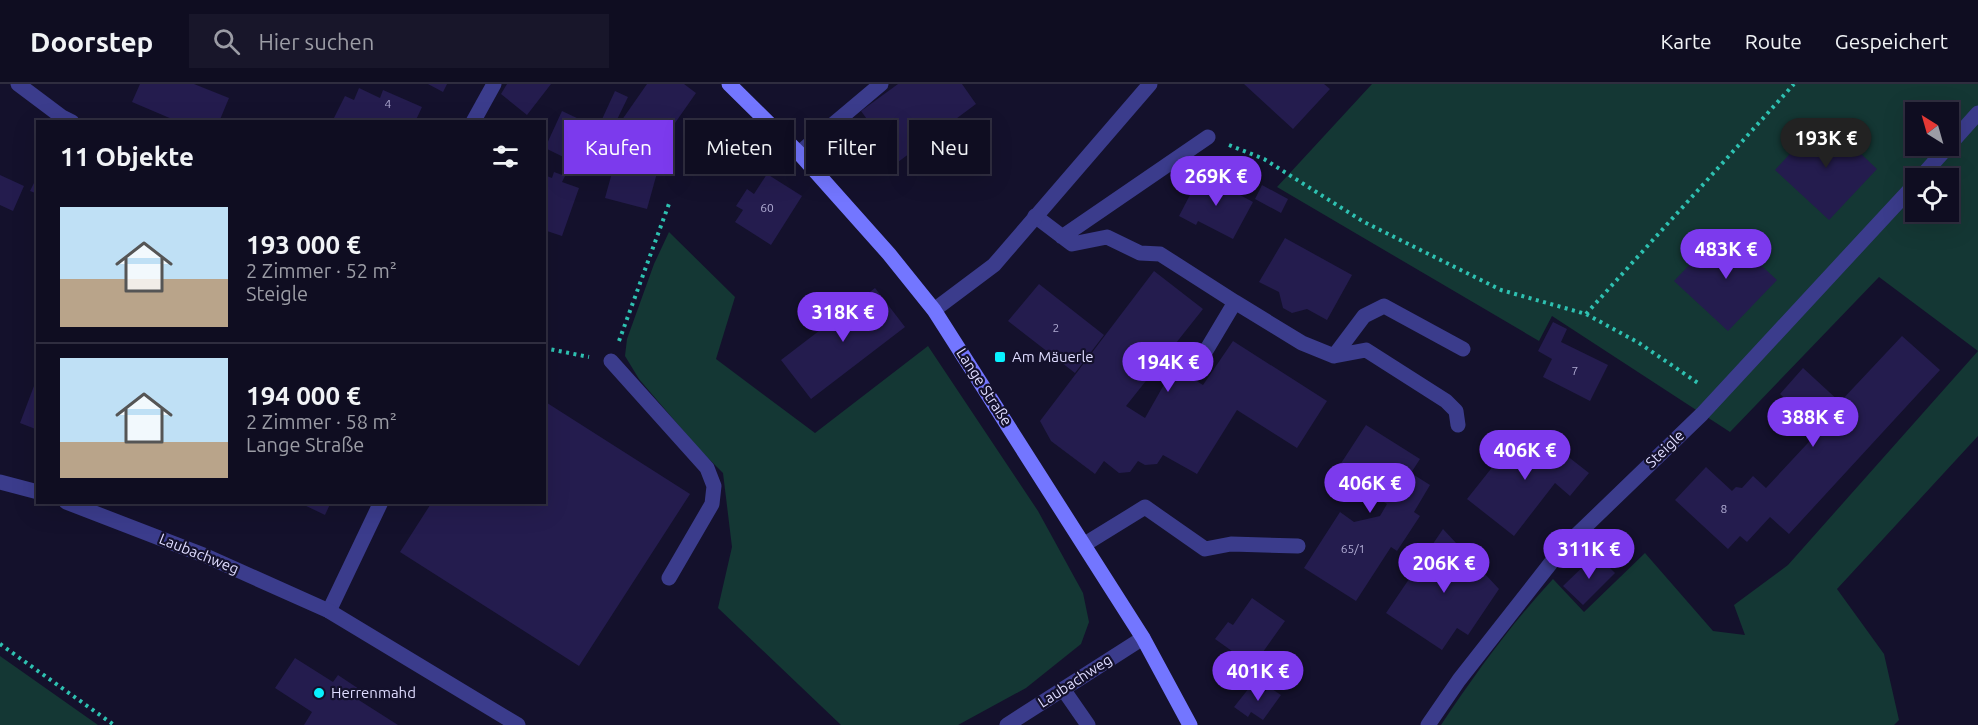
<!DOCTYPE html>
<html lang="de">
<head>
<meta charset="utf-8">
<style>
	:root { --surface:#0f0d21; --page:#18162a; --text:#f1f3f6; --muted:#9b9ca5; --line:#2f2d3f; --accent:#7c3aed }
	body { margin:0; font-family:Ubuntu,sans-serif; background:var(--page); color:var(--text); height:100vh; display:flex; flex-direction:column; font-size:22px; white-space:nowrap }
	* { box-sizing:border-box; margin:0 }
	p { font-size:20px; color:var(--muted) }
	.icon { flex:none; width:33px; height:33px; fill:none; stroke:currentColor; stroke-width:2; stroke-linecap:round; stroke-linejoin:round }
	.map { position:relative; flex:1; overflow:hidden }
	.panel { position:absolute; left:36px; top:36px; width:510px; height:384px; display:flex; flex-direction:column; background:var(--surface); border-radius:0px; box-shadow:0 6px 24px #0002,0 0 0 2px var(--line) }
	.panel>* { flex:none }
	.guide { position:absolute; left:564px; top:36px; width:570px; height:54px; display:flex; gap:12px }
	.needle { width:39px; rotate:323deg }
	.tools { position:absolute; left:1905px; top:18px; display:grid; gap:12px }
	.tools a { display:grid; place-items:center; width:54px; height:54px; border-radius:0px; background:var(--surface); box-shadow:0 6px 24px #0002,0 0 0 2px var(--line); font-size:30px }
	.price { position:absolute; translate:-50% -51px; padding:0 14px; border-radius:21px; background:var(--accent); color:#fff; font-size:20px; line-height:39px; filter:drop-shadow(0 2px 3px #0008) }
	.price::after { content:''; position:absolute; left:50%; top:36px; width:18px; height:14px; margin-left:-9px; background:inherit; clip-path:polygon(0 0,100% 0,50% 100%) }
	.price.active { background:#222; color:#fff }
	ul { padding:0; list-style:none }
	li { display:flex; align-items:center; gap:18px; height:150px; padding:0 24px }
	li+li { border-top:2px solid var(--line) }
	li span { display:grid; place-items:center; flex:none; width:168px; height:120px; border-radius:0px; color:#555 }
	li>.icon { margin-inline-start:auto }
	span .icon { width:72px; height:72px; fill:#fffc; stroke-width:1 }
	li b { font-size:26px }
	h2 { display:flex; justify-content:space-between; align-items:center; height:72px; padding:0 24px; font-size:26px }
	.chip { padding:0 21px; border-radius:0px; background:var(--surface); box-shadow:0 6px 24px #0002,0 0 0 2px var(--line); font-size:21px; line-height:54px }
	.chip.active { background:var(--accent); color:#fff }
	header { display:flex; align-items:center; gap:36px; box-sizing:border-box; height:84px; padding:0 30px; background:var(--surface); border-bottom:2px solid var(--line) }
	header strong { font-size:28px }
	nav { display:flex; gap:33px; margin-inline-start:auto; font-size:21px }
	.search { width:420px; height:54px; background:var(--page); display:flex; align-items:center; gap:15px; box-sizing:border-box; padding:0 21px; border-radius:0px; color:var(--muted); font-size:22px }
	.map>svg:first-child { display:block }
	.green { fill:#143734; fill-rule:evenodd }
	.building { fill:#241c4e }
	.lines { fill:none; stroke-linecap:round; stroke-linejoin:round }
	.path { stroke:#2ec1b1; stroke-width:4; stroke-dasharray:3 4.5; stroke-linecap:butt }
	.lane { stroke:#3b3c8c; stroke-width:15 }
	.street { stroke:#3b3c8c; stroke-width:15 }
	.secondary { stroke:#7376ff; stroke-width:15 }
	.poi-dot { fill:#08f2ff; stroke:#14112c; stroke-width:2 }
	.labels { text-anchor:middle; stroke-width:4.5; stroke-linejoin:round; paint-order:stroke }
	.number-label { font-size:12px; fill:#b0acd3 }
	.poi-label { font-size:15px; fill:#dfdcff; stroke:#14112c; text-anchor:start }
	.street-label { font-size:15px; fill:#dfdcff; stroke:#14112c }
</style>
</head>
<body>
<header>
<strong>Doorstep</strong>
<div class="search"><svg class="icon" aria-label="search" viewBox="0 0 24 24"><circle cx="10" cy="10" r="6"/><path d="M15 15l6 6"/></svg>Hier suchen</div>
<nav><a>Karte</a><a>Route</a><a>Gespeichert</a></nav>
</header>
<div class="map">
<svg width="1978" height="641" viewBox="0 0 1978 641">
	<rect width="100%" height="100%" fill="#14112c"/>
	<path class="green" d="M1372,0H1978V352L1837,505L1884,570L1899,636L1894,641H1441C1475,590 1511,540 1553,495L1584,528L1645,469L1713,547L1745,551L1734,521L1788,481L1978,267L1879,193L1730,348L1552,232L1539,257L1277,103ZM1916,28H1948V62H1916ZM1916,94H1948V128H1916Z
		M669,148L735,213L716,275L815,349L928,262L1038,427L1083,509L1089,538L1081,560L1026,604L958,641H841L718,524L732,463L723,389L698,364L639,295L625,272L627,255L654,180Z
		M0,572L98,641H0Z"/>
	<path class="building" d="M140,0H194L229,14L219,38H179L132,18Z
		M428,0H447L443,8Z
		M507,0H551L527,31L501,10Z
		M647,0H684L696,9L654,69L617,43Z
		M898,0H962L976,20L898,78L861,27Z
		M1244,0H1324L1330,5L1293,45Z
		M359,4L380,14L383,6L422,23L415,38L333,36L345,12L354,16Z
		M615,7L628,13L592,87L545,64L562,27L598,44Z
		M1823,34L1877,85L1829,136L1775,86Z
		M618,67L660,78L647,125L605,114Z
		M554,88L565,92L562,98L579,104L562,152L544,146V91L552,94Z
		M767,90L802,112L771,161L735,138L743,126L736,122L747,105L754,110Z
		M1201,90L1253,118L1233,155L1198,137L1196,141L1179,132Z
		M0,91L24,102L13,127L0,121Z
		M38,91V110L30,107Z
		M1262,101L1288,115L1281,129L1255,115Z
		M1723,146L1777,196L1728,247L1674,197Z
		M1285,154L1352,191L1327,236L1307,225L1292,229L1283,224L1279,208L1259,198Z
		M1154,187L1203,225L1126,322L1145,334L1174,283L1203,301L1233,257L1327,317L1297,364L1237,326L1197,390L1163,371L1157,380L1145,381L1138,377L1130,388L1119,389L1104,377L1095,390L1051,357L1040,337Z
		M1039,200L1104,251L1075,289L1008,237Z
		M875,204L905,243L811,315L781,276Z
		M1553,238L1567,245L1561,258L1608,281L1590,317L1543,293L1552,275L1538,267Z
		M1902,252L1940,286L1789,450L1770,433L1747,458L1740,452L1728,465L1675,416L1706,383L1732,407L1736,403L1742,404L1753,392L1766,404L1820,346L1780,310L1803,284L1840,318Z
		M34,302L38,303V346L20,339Z
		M544,317L690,410L579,582L400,468L432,418H544Z
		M1366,341L1420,375L1411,389L1430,401L1414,428L1420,432L1397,467L1391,463L1356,517L1304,484L1340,428L1354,438L1380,432L1387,420L1336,387Z
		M1521,347L1534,357L1539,350L1589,389L1570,412L1555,399L1514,452L1467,415Z
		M298,418H331L325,431Z
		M1443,445L1499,505L1468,551L1457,544L1442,566L1386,529Z
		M1596,470L1615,489L1583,521L1563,502Z
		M1252,514L1285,537L1253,582L1215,555L1228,538L1233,541Z
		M295,574L333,598L338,591L359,605L354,613L398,641H304L312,628L275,604Z
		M1253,599L1265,608L1269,603L1281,611L1263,636L1251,628L1248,633L1234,623Z"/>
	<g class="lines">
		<path class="path" d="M1229,61L1264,75L1364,138L1501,206L1586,230L1639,259L1701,301
			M1586,230L1794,0
			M619,257L670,117
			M544,264L589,273
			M0,560L114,641"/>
		<path class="lane" d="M799,69L881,0
			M1035,132L1072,160L1107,153L1140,169L1160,170L1235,218L1201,275
			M1062,153L1208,53
			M1235,218L1302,259L1334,272L1366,266L1446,317L1456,327L1458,341
			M1334,272L1364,232L1384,222L1463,265
			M611,277L707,384L714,402L712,420L669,494
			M1085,460L1145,423L1205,465L1231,460L1298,462
			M329,527L381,418
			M1063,605L1088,641"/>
		<path class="street" d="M18,0L62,33L72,38
			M473,38L494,0
			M1920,94L1978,29
			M934,226L994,181L1150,0
			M0,398L38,408
			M66,418L206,472L329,527L518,641
			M1007,641L1143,554
			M1428,641L1459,596L1561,466L1702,330L1916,99"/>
		<path class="secondary" d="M729,0L799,69L889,170L934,226L1143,554L1190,641"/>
	</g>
	<g class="poi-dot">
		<rect x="994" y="267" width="12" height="12" rx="3"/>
		<circle cx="319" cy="609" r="6"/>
	</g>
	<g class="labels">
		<g class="number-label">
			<text x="388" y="24">4</text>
			<text x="767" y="128">60</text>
			<text x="1056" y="248">2</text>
			<text x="1575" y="291">7</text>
			<text x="1724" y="429">8</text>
			<text x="1353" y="469">65/1</text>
		</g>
		<g class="poi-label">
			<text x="1012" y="278">Am Mäuerle</text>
			<text x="331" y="614">Herrenmahd</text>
		</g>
		<g class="street-label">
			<text transform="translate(984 303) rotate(57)" y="5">Lange Straße</text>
			<text transform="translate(1665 365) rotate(-44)" y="5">Steigle</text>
			<text transform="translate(199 470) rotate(22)" y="5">Laubachweg</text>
			<text transform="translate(1075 597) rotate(-33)" y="5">Laubachweg</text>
		</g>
	</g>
</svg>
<div class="tools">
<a><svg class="needle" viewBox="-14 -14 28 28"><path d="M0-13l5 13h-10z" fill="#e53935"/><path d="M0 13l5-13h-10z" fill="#9b9ca5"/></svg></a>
<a><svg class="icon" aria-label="locate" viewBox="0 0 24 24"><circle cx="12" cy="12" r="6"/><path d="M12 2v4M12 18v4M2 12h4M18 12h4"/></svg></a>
</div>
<b class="price active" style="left:1826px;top:85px">193K €</b>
<b class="price" style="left:1216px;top:123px">269K €</b>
<b class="price" style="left:1726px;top:196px">483K €</b>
<b class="price" style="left:843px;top:259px">318K €</b>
<b class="price" style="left:1168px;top:309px">194K €</b>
<b class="price" style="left:1813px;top:364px">388K €</b>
<b class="price" style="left:1525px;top:397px">406K €</b>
<b class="price" style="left:1370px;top:430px">406K €</b>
<b class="price" style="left:1589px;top:496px">311K €</b>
<b class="price" style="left:1444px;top:510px">206K €</b>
<b class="price" style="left:1258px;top:618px">401K €</b>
<div class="guide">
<a class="chip active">Kaufen</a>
<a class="chip">Mieten</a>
<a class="chip">Filter</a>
<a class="chip">Neu</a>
</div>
<section class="panel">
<h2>11 Objekte<svg class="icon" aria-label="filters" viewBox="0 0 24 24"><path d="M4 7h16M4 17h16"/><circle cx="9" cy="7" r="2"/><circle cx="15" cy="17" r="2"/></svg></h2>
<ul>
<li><span style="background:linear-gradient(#bfe0f5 60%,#b9a48a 0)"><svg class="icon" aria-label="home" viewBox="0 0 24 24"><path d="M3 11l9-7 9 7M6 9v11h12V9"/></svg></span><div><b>193 000 €</b><p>2 Zimmer · 52 m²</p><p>Steigle</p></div></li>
<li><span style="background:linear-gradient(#bfe0f5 70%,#b9a48a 0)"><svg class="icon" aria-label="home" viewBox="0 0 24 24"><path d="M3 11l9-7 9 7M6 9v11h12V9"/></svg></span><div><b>194 000 €</b><p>2 Zimmer · 58 m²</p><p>Lange Straße</p></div></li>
</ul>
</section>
</div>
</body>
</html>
